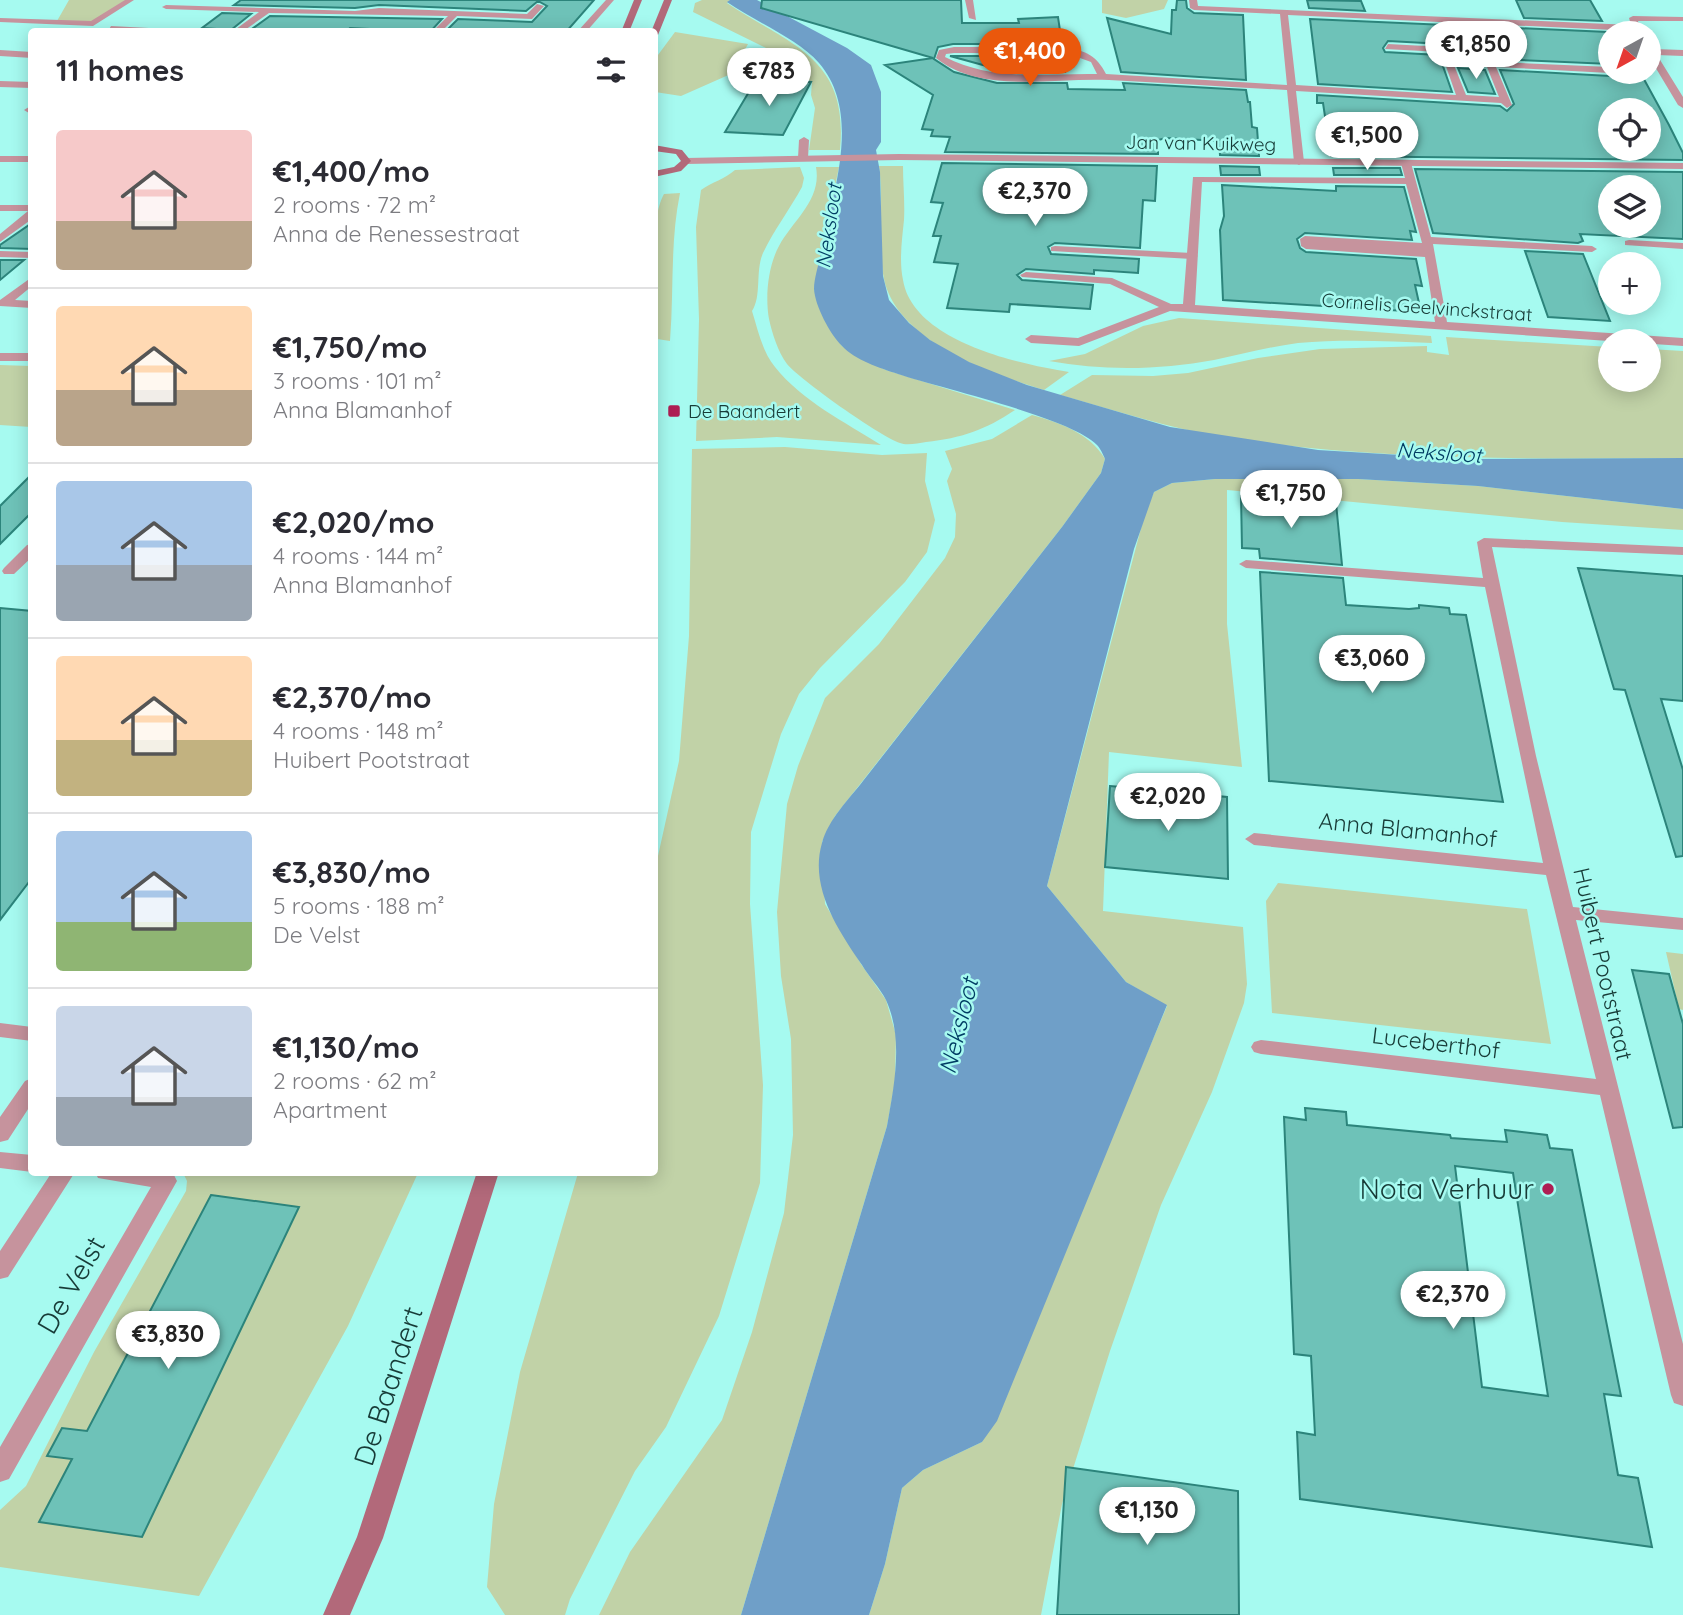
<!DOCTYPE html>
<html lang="en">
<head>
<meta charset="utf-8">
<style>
	:root { --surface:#fff; --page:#f7f7f7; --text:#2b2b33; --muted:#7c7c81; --line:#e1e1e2; --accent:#ea580c }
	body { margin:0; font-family:Quicksand,sans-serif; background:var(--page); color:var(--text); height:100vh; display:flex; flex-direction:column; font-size:26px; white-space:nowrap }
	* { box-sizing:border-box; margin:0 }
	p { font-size:23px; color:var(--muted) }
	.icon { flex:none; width:38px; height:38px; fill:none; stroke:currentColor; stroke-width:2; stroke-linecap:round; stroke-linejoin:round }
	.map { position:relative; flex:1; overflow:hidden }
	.drawer { position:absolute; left:28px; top:28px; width:630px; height:1148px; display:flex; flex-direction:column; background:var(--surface); border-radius:7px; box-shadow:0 4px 18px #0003 }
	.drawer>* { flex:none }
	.needle { width:46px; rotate:220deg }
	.fabs { position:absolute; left:1598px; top:21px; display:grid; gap:14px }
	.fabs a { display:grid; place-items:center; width:63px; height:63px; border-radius:50%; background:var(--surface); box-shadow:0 4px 18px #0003; font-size:35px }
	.price { position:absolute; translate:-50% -60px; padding:0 16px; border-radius:24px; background:#fff; color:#222; font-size:23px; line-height:46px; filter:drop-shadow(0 2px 4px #0008) }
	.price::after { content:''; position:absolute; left:50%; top:42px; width:21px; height:16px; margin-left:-10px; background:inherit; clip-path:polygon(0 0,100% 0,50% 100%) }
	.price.current { background:var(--accent); color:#fff }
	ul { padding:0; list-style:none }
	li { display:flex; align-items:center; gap:21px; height:175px; padding:0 28px }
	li+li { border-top:2px solid var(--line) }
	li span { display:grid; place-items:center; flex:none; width:196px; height:140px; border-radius:7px; color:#555 }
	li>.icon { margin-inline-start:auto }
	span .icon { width:84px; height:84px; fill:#fffc; stroke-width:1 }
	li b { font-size:30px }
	h2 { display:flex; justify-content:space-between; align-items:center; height:84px; padding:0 28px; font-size:30px }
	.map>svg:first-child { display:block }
	.green { fill:#c1d2a7 }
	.water { fill:#6f9fc8 }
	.building { fill:#6ec2b8; stroke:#2c847b; stroke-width:2; fill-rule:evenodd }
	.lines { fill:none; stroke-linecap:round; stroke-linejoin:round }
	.service { fill:#c6939d; fill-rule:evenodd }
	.pedestrian { fill:#c6939d; fill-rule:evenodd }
	.minor { fill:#c6939d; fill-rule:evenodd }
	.tertiary { fill:#c6939d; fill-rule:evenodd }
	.secondary { fill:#b2697a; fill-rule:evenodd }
	.poi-dot { fill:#ae1e53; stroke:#a6faf0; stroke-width:2.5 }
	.labels { text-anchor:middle; stroke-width:5; stroke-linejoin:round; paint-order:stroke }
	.far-street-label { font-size:19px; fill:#173b37; stroke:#a6faf0 }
	.far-poi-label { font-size:19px; fill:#173b37; stroke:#a6faf0; text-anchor:start }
	.far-water-label { font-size:21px; font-style:italic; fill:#003c63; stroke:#a6faf0 }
	.street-label { font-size:23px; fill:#173b37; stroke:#a6faf0 }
	.water-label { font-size:24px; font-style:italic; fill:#003c63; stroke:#a6faf0 }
	.near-poi-label { font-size:28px; fill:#173b37; stroke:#a6faf0; text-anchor:end }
	.near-street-label { font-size:28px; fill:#173b37; stroke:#a6faf0 }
</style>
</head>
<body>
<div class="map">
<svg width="1683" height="1615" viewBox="0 0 1683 1615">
	<rect width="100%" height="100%" fill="#a6faf0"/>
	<path class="green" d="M69,0H126L91,23L57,21Z
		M702,0H730L727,3C791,46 849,57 840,150H809L815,108L811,95L812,82L773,58L768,49L693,12L695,3Z
		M1102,0H1168L1164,9L1126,18L1102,13Z
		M675,32L748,44L733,73L681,96L655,92V59Z
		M879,166H903C903,184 905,202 904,220C902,239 899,261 903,280C913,341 1018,364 1069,372L1044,390C990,374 897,341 884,279C877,246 884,201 879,166Z
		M800,167L804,178L802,187C790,209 774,230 763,253C755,271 762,296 752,311C758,330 762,351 775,367C802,401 845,422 881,445L777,437L696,441L699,319L696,227L701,190C712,182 725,179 735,170Z
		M816,167H839L814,289L829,328L842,346L860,358L886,370L1015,410C985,430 962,438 926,442C918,443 907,446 900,443C881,437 799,379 787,364C778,352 772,333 769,319C765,297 768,266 779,246C793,220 822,200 816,167Z
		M680,193C670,242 674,291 670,341L657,339C654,306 648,222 664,194Z
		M1179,318L1431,336L1432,343C1388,341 1342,339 1298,343C1269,347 1242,354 1214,360C1160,370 1103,371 1049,361L1085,354L1143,326Z
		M1446,337L1610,347V380H1648L1649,349L1683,351V458C1529,459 1376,461 1223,437C1168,428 1114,410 1060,395L1092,375L1153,376L1188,373L1258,358L1320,349L1427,346V352L1449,355Z
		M0,365L31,366V427L0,425Z
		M1032,415C1060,423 1090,433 1105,459L1101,473L1062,527L835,816L822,842L825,904L861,964L886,1000L896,1035L895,1082L887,1126L741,1615H599L630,1552L722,1420L752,1332L784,1213L793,1135L791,1039L781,976L777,912L787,804L798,766L825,698L879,644L945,558L955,537L956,514L947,481L952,469L945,451L992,439Z
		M785,447L882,455L927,453L925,481L935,520L927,552L905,582L820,668L799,694L781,734L751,832L750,904L763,1085L760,1183L719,1316L666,1427L635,1471L570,1599L565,1615H505L487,1587L494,1504L520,1372L578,1173L654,1172V874L679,761L689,636L692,449Z
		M1215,479H1358L1478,486L1683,509V530L1562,522L1227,490V624L1242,767L1109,752L1103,911L1243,927L1247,984L1244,1003L1212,1092L1161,1205L1110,1351L1062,1504L1041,1615H869L885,1564L902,1488L923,1470L982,1442L1167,1006L1126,982L1047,886L1145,513L1154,492L1172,483Z
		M1278,883L1527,909L1551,1044L1272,1013L1266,901Z
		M1666,952L1683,954V1010L1679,1009Z
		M183,1173H418L348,1326L199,1596L0,1567V1510L26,1486L94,1352L186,1191L187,1181Z"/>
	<path class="water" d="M730,0H757L847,48L871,65L881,92V142L876,150L880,172L883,276L889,300L909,323L930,340L969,362L1027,385L1170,427L1318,450L1467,459L1683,458V509L1478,486L1358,479H1215L1172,483L1154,492L1134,549L1047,886L1126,982L1167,1005L997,1421L982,1442L923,1470L902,1488L885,1564L869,1615H741L887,1126C894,1086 904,1039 886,1000C880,988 869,977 862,965C838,930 809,887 822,843C828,820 849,799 863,781L1062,527L1101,473L1105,459C1103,454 1100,448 1097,445C1072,418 940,388 898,374C880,368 855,360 842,346C830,334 815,306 814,289C814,278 819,264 821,252C832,195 863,114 819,63C798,39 754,21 727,2Z"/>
	<path class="building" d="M241,0H594L566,32H445L458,19L532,22L547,6L538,1L526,11L379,5L355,8L234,5Z
		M762,0H961L962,23H1019L1018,19L1058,17L1062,44H953L938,47L934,59L954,72L997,83H1067L1068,89L1125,90L1123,83L1246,90L1248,102H1250L1252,127L1257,128L1259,156L1220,155L1219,141L1166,138L1158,140V154L945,152L950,137L931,136L933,130L922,129L933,95L885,65L933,58L761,8Z
		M1177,0H1186L1187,8L1194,13L1243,15L1246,80L1121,72L1107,18L1171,34L1172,10H1176Z
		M1307,0L1361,1L1365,11L1309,8Z
		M1516,0H1590L1602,21L1524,18Z
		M222,13L251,14L231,30L202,28Z
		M270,16L442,19L430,32L350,28L347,31H249Z
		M1310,19L1608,32L1610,64L1454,57L1444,44L1388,41L1383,48L1385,52L1439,55L1452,92L1318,84Z
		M950,56H1063L1065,72L1001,70Z
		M1458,68L1485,70L1495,94L1468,92Z
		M1500,70L1610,76L1616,72H1640L1669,125L1683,153V160L1331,156L1323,103H1317V95L1500,106L1507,111L1514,104ZM1610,110H1648V149H1610Z
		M756,80L811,82L783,135L725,132Z
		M942,163L1157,166L1155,201L1143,200L1140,248L1055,243L1048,247L1051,254L1139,259L1138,273L1094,270V274L1026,269L1017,275L1022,280L1093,285L1090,309L1010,304L1009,312L947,308L958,264L934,262L941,236H933L943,203L931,202Z
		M1220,166L1259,167L1260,175H1221Z
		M1333,168H1400L1402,175H1334Z
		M1415,169L1683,172V239L1580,234L1583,241L1578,243L1433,233ZM1610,187H1648V226H1610Z
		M1222,185L1336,191V186L1404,187L1416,232L1410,231L1412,240L1305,233L1297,239L1300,248L1306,252L1416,259L1422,286L1415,285L1421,312L1223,300L1220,230L1224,216Z
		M32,223V249L0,248V245Z
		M1525,251L1583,254L1610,321L1548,317Z
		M0,260H24L0,280Z
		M32,474V512L0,544V506Z
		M1241,496L1336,503L1342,565L1260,558L1259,549L1242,548Z
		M1578,568L1683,576V701L1661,699L1683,770V856L1676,857L1625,690L1614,689Z
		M1260,572L1343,578L1346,605L1409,609L1419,608V605L1449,608L1450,614L1466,615L1503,802L1269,781Z
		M0,608L32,611V878L0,920Z
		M1110,786L1227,797L1228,879L1105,867Z
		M1632,970L1669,974L1683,1024V1127L1673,1128Z
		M1305,1108L1346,1112L1347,1125L1450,1135L1451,1138L1507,1142L1505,1130L1547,1135L1550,1148L1572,1150L1621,1396L1604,1394L1618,1475L1638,1478L1652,1547L1300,1499L1297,1432L1315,1435L1311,1356L1294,1354L1284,1117L1306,1120ZM1455,1166L1513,1173L1548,1396L1482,1387Z
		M211,1195L299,1207L142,1537L39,1522L72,1459L47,1456L62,1428L87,1431Z
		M1066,1467L1238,1491L1239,1615H1057Z"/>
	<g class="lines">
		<path class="service" d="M965,0H973L976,20L969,18Z
			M111,26L168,29L172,32L108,31Z
			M804,137L809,140L808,158L803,161L798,158L799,140Z
			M1055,246L1192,253L1198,256L1192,259L1051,251V247Z"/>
		<path class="pedestrian" d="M125,0H134L93,26L0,22V18L91,21Z
			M606,0H614L586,32H577Z
			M0,353H32V361H0Z"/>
		<path class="minor" d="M1189,0H1197L1198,6L1631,25L1629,18L1633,16L1683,17V21H1638L1640,28L1636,31L1288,15L1296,85L1456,95L1441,52L1385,49L1388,44L1444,47L1452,60L1610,67V72H1613L1610,73L1496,67L1512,105L1507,108L1501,103L1296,91L1304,162L1299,165L1294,162L1287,90C1228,87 1169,83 1109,80C1055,77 982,95 936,58L939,50L954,47H1066C1086,51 1097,56 1106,74L1287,85L1280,14L1194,10L1190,8ZM954,53H1066L1091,62L1097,74C1044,73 994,82 945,57L946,54ZM1454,65L1487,67L1499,97L1466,95Z
			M537,4L544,6L532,19L457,16L441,32H432L448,16L269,13L242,32H232L259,12L166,9L162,7L166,5L355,11L379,8L527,14Z
			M1648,45L1654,49L1683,50V56L1657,55L1683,97V108L1678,105L1648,55Z
			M0,50L32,52V58L0,56Z
			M0,81L32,82V88L0,87Z
			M32,105V115L24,110Z
			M1406,160L1411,163L1431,237L1592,246L1597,249L1592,252L1433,244L1447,322L1683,338V346L1170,311L1079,346L1031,343L1025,339L1031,335L1078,338L1159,307L1110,284L1022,277L1020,275L1026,272L1112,278L1171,304H1183L1193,177L1405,178L1401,163ZM1202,182L1406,184L1422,243L1305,236L1300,239L1301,246L1306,249L1425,257L1435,322L1195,305Z
			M0,205H32V219L0,242V234L28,211H0Z
			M1629,240L1683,243V249L1625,245V241Z
			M0,251L32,252V258L0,257Z
			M32,277V286L15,300L32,301V308L0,306V300Z
			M1484,538L1683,547V555L1492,547L1536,756L1573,907L1683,918V930L1576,920L1683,1344V1406L1674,1403L1671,1395L1600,1095L1261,1054L1254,1052L1251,1047L1254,1042L1261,1040L1596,1079L1546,875L1254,845L1245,839L1254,833L1543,863L1485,587L1246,568L1239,564L1246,560L1483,578L1477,542Z
			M32,544V557L14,574H4L2,571L4,568L27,545Z
			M0,1023L32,1027V1041L0,1037Z
			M32,1078V1103L8,1140L0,1142V1117L25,1081Z
			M0,1152L32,1155V1172L0,1168Z
			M52,1172H75L8,1277L0,1279V1251Z
			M95,1172H166L174,1175L177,1181L9,1479L0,1482V1447L151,1187L98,1178Z"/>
		<path class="tertiary" d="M899,154L1683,163V169L899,160L686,164L681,161L686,158Z
			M0,156H32V162H0Z"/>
		<path class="secondary" d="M634,0H642L629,32H621Z
			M664,0H672L658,35L654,37V32H651Z
			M654,145L682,150L691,161L681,171L654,177V171L674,167L681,161L676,154L654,151Z
			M477,1172H499L383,1538L350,1615H323L357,1537Z"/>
	</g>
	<g class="poi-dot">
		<rect x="667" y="404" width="14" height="14" rx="3.5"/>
		<circle cx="1548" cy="1189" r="7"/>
	</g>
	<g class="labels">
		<g class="far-street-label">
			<text transform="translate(1201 143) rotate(1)" y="7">Jan van Kuikweg</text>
			<text transform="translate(1427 307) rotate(4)" y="7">Cornelis Geelvinckstraat</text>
		</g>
		<g class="far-poi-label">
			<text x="688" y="418">De Baandert</text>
		</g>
		<g class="far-water-label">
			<text transform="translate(829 226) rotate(-82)" y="7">Neksloot</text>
			<text transform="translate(1439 453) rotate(4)" y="7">Neksloot</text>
		</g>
		<g class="street-label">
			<text transform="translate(1408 830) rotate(6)" y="8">Anna Blamanhof</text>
			<text transform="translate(1603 964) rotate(77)" y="8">Huibert Pootstraat</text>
			<text transform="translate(1436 1043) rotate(7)" y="8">Luceberthof</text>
		</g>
		<g class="water-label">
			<text transform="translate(959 1026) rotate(-76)" y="8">Neksloot</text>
		</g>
		<g class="near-poi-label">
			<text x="1534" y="1199">Nota Verhuur</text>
		</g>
		<g class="near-street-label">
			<text transform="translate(71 1285) rotate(-60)" y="10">De Velst</text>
			<text transform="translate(388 1386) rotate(-72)" y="10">De Baandert</text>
		</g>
	</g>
</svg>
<div class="fabs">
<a><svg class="needle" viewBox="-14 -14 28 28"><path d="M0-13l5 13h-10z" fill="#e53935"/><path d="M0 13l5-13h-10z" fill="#7c7c81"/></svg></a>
<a><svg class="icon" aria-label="locate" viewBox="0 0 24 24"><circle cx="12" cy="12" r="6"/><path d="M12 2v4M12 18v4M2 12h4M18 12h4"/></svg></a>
<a><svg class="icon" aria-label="layers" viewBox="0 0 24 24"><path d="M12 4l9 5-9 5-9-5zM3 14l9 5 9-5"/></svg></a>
<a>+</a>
<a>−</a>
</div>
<b class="price" style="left:1476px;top:81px">€1,850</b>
<b class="price current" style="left:1030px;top:88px">€1,400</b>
<b class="price" style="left:769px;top:108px">€783</b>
<b class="price" style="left:1367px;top:172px">€1,500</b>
<b class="price" style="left:1035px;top:228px">€2,370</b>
<b class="price" style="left:1291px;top:530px">€1,750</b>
<b class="price" style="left:1372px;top:695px">€3,060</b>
<b class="price" style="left:1168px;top:833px">€2,020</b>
<b class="price" style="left:1453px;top:1331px">€2,370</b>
<b class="price" style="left:168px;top:1371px">€3,830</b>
<b class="price" style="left:1147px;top:1547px">€1,130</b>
<section class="drawer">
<h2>11 homes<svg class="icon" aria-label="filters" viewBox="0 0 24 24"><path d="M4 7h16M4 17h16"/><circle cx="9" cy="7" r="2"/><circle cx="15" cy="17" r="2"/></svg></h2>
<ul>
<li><span style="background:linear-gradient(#f6c9c9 65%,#b9a48a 0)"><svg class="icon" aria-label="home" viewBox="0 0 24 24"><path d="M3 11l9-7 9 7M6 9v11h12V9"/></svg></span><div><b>€1,400/mo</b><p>2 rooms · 72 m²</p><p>Anna de Renessestraat</p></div></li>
<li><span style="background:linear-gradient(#ffd9b3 60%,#b9a48a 0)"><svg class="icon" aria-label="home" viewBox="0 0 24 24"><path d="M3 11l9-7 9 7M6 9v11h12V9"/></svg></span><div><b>€1,750/mo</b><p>3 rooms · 101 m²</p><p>Anna Blamanhof</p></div></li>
<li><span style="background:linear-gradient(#a9c7e8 60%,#9aa5b1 0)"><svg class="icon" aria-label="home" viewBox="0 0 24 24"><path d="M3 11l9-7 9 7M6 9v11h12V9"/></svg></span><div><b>€2,020/mo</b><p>4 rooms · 144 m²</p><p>Anna Blamanhof</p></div></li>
<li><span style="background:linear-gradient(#ffd9b3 60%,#c2b280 0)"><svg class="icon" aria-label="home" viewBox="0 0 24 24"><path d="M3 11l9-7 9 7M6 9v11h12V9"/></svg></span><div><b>€2,370/mo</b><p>4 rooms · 148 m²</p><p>Huibert Pootstraat</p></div></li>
<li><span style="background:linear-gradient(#a9c7e8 65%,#8fb573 0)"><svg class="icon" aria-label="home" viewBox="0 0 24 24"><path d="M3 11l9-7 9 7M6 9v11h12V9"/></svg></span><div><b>€3,830/mo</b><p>5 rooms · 188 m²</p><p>De Velst</p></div></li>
<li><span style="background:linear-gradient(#c9d6e8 65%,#9aa5b1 0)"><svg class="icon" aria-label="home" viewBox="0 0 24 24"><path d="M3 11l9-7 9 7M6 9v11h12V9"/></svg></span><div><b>€1,130/mo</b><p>2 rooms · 62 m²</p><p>Apartment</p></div></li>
</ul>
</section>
</div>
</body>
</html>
